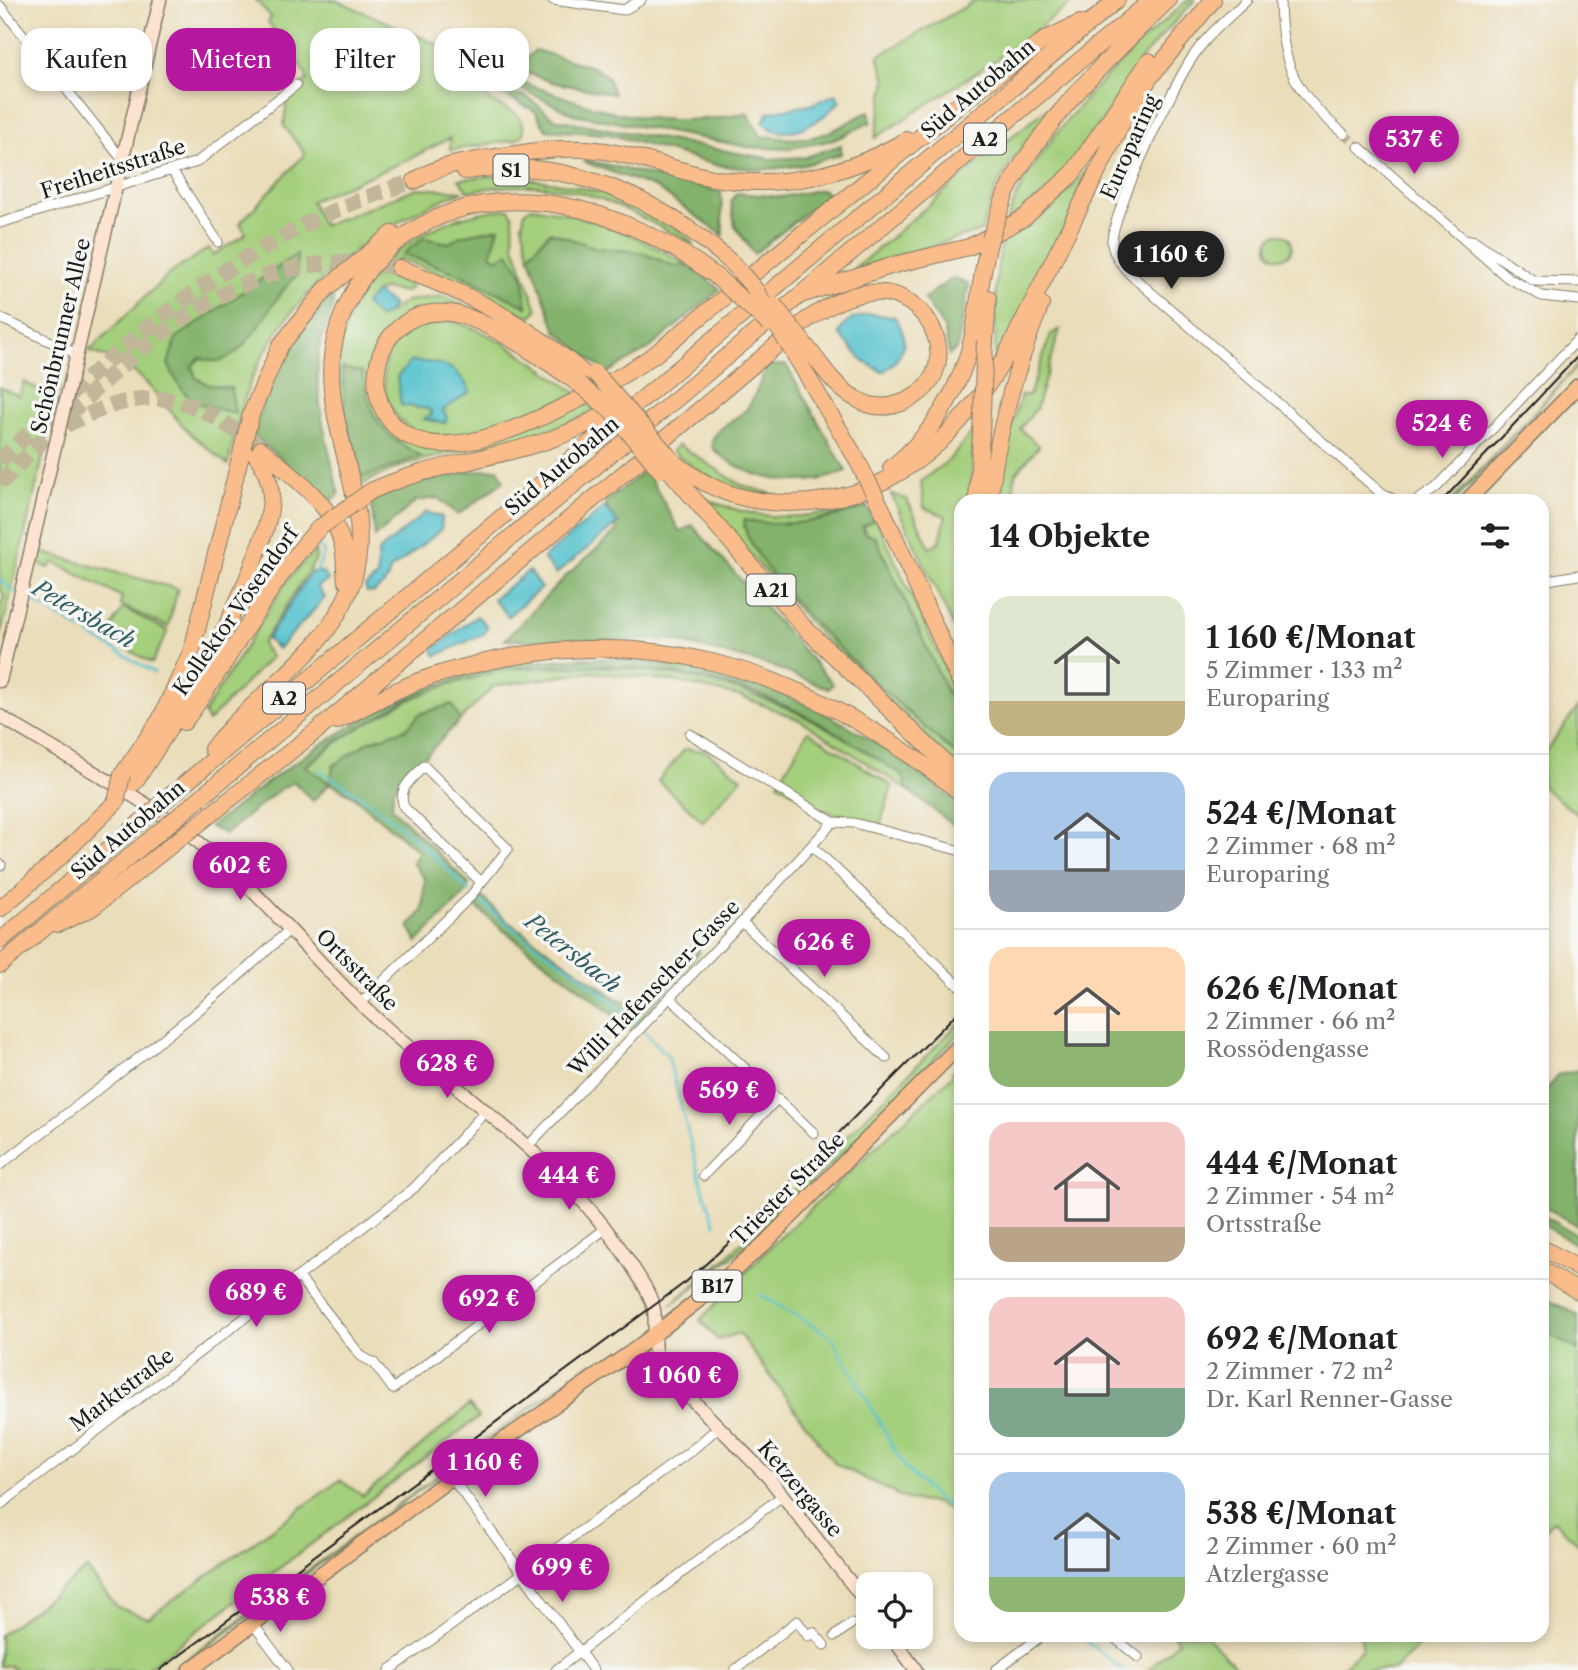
<!DOCTYPE html>
<html lang="de">
<head>
<meta charset="utf-8">
<style>
	:root { --surface:#fff; --page:#f2f2f2; --text:#202124; --muted:#757577; --line:#e0e0e0; --accent:#b5179e }
	body { margin:0; font-family:"Libre Caslon Text",serif; background:var(--page); color:var(--text); height:100vh; display:flex; flex-direction:column; font-size:26px; white-space:nowrap }
	* { box-sizing:border-box; margin:0 }
	p { font-size:23px; color:var(--muted) }
	.icon { flex:none; width:38px; height:38px; fill:none; stroke:currentColor; stroke-width:2; stroke-linecap:round; stroke-linejoin:round }
	.map { position:relative; flex:1; overflow:hidden }
	.drawer { position:absolute; left:954px; top:494px; width:595px; height:1148px; display:flex; flex-direction:column; background:var(--surface); border-radius:21px; box-shadow:0 4px 10px #0003 }
	.drawer>* { flex:none }
	.guide { position:absolute; left:21px; top:28px; width:665px; height:63px; display:flex; gap:14px }
	.tools { position:absolute; left:856px; top:1572px; display:grid; gap:14px }
	.tools a { display:grid; place-items:center; width:77px; height:77px; border-radius:14px; background:var(--surface); box-shadow:0 4px 10px #0003; font-size:35px }
	.price { position:absolute; translate:-50% -60px; padding:0 16px; border-radius:24px; background:var(--accent); color:#fff; font-size:23px; line-height:46px; filter:drop-shadow(0 2px 4px #0008) }
	.price::after { content:''; position:absolute; left:50%; top:42px; width:21px; height:16px; margin-left:-10px; background:inherit; clip-path:polygon(0 0,100% 0,50% 100%) }
	.price.active { background:#222; color:#fff }
	ul { padding:0; list-style:none }
	li { display:flex; align-items:center; gap:21px; height:175px; padding:0 35px }
	li+li { border-top:2px solid var(--line) }
	li span { display:grid; place-items:center; flex:none; width:196px; height:140px; border-radius:21px; color:#555 }
	li>.icon { margin-inline-start:auto }
	span .icon { width:84px; height:84px; fill:#fffc; stroke-width:1 }
	li b { font-size:30px }
	h2 { display:flex; justify-content:space-between; align-items:center; height:84px; padding:0 35px; font-size:30px }
	.chip { padding:0 24px; border-radius:21px; background:var(--surface); box-shadow:0 4px 10px #0003; font-size:24px; line-height:63px }
	.chip.active { background:var(--accent); color:#fff }
	.map>svg:first-child { display:block }
	.green { fill:#a4cf7c; stroke:#60764c; stroke-width:2 }
	.forest { fill:#83b26c; stroke:#506744; stroke-width:2 }
	.water { fill:#56c2ce; stroke:#396f75; stroke-width:2 }
	.lines { fill:none; stroke-linecap:round; stroke-linejoin:round }
	.stream { stroke:#56c2ce; stroke-width:2.5 }
	.street-tunnel { stroke:#c1b69a; stroke-width:9; stroke-dasharray:9 4.5; stroke-linecap:butt }
	.highway-tunnel { stroke:#c1b69a; stroke-width:16; stroke-dasharray:16 8; stroke-linecap:butt }
	.street-casing { stroke:#837c6a; stroke-width:11 }
	.secondary-casing { stroke:#837c6a; stroke-width:15 }
	.primary-casing { stroke:#837c6a; stroke-width:17 }
	.highway-casing { stroke:#837c6a; stroke-width:18 }
	.street { stroke:#fff; stroke-width:9 }
	.secondary { stroke:#fde4d0; stroke-width:12 }
	.primary { stroke:#f9bc8a; stroke-width:14 }
	.highway { stroke:#f9bc8a; stroke-width:16 }
	.tram { stroke:#1c1c1c; stroke-width:2 }
	.highway-bridge-casing { stroke:#837c6a; stroke-width:18; stroke-linecap:butt }
	.highway-bridge { stroke:#f9bc8a; stroke-width:16 }
	.labels { text-anchor:middle; stroke-width:7; stroke-linejoin:round; paint-order:stroke }
	.shield { fill:#f6f6f2; stroke:#5d5d5c; stroke-width:2 }
	.shield-label { font-size:19px; font-weight:bold; fill:#1c1c1c }
	.street-label { font-size:21px; fill:#1c1c1c; stroke:#f6f6f2 }
	.water-label { font-size:23px; font-style:italic; fill:#335e63; stroke:#f6f6f2 }
</style>
</head>
<body>
<div class="map">
<svg width="1578" height="1670" viewBox="0 0 1578 1670">
	<rect width="100%" height="100%" fill="#f6f6f2"/>
	<filter id="ink" filterUnits="userSpaceOnUse"><feTurbulence type="fractalNoise" baseFrequency=".0143" numOctaves="2"/><feDisplacementMap in="SourceGraphic" scale="14" xChannelSelector="R" yChannelSelector="G"/><feConvolveMatrix kernelMatrix="1 2 1 2 8 2 1 2 1" color-interpolation-filters="sRGB"/></filter>
	<filter id="wash" filterUnits="userSpaceOnUse"><feTurbulence type="fractalNoise" baseFrequency=".00686" numOctaves="4" result="noise"/><feDisplacementMap in="SourceGraphic" scale="28" xChannelSelector="R" yChannelSelector="G"/><feGaussianBlur stdDeviation="1.57" result="paint"/><feColorMatrix in="noise" values="0 0 0 0 0 0 0 0 0 0 0 0 0 0 0 0 0 1.4 0 .05"/><feComposite in="paint" operator="in"/></filter>
	<g filter="url(#wash)">
		<rect width="100%" height="100%" fill="#eaddb9"/>
		<path class="green" d="M256,0H336L471,59L483,68C483,75 480,84 482,90C491,114 528,103 523,135L515,140L450,150V138L407,160L311,201L323,226L417,188L463,191C378,224 297,284 257,367C242,397 236,432 228,465C215,454 202,444 190,433C149,392 152,371 89,351L169,274L209,248L213,255L246,234L240,223L305,154L284,126L287,98L307,80L306,74L268,22L271,17Z
			M977,0H1075L1005,54L875,138L886,80L878,56Z
			M1188,0H1195L1145,54L1085,147L1052,187L1007,222C1027,147 1130,50 1188,0Z
			M1062,97L1012,160L996,188L981,231L853,270L978,163Z
			M1096,161L995,374L996,282L1001,244L1051,209Z
			M492,176C556,180 649,193 694,245C608,199 569,174 467,191L459,179Z
			M532,207C590,215 638,236 688,265L675,266L638,252L597,248L550,232L529,255L522,224L525,211Z
			M509,209L513,216L514,245L537,310L531,316L523,314L468,285L399,258L395,279L412,286L406,292L385,289L376,292L387,314L406,301L444,296L499,323L468,312L393,327L372,395L425,449L588,402L596,409C519,453 431,442 358,487C349,449 335,405 338,366C344,275 422,214 509,209Z
			M1268 246a12 12 0 1 1 24 0a12 12 0 1 1-24 0Z
			M441,319C492,327 536,365 578,394C537,408 482,436 440,436C374,437 357,331 441,319Z
			M1060,329L1036,409L1020,429L1039,446L1015,474L1013,500H998L1007,442L1021,395L1029,396L1051,334Z
			M1578,365L1456,500H1452Z
			M24,382L53,397L60,385L0,639V612L4,595L0,590V387L19,396Z
			M974,430L970,500H961V633L957,634L891,494L907,499L930,548L940,541L946,516L924,508L921,481L949,460Z
			M679,445L741,485L779,496C735,496 705,477 672,451Z
			M698,495C754,522 807,524 865,500L867,507L803,523L744,526C752,549 770,570 785,588C837,652 899,705 961,759V770L823,638Z
			M876,519L961,704V722L875,536L865,534L863,527Z
			M315,550L316,559L262,644L271,657L208,722L204,713L288,579Z
			M41,552L178,589L168,627L120,605L122,597L54,562L49,568L38,563Z
			M123,608L168,631L152,663L106,637Z
			M557,665C669,666 762,685 857,746C870,754 893,763 902,775C905,778 906,786 908,790L800,720L743,697L679,682L592,672L494,686L460,720L452,704L420,714L406,729L368,742L330,783L305,767C361,721 435,679 509,669C525,666 541,669 557,665Z
			M1578,707V815L1542,787V756Z
			M808,731L892,786L880,826L822,810L778,783Z
			M685,749L706,751L742,778L703,821L658,781Z
			M961,1021V1031L848,1148L738,1252L671,1305L727,1257Z
			M961,1063V1518L936,1503L908,1500L834,1463L739,1333L718,1340L700,1320L770,1247L955,1073L952,1072Z
			M1542,1297L1578,1315V1545L1554,1520L1542,1532Z
			M594,1361L176,1670H172Z
			M469,1405L479,1417L145,1670H15L9,1666H0V1635L87,1569L117,1607L148,1618L340,1480L363,1496Z
			M1173,1635H1206L1239,1670H1148L1179,1641Z
			M1360,1635V1634L1428,1635L1395,1670H1340L1363,1648Z"/>
		<path class="forest" d="M535,50L592,67L607,76L614,94L555,83L516,69Z
			M495,76C530,83 563,98 598,108C646,122 699,124 747,113L761,136C817,142 820,138 869,111L871,122L834,140L786,149L748,147L573,114Z
			M501,90L527,97L555,119L770,159L806,157L841,145V154L804,165L760,170L716,165L609,134L546,130L535,111L496,91Z
			M587,160L721,192L723,235L656,188L584,162Z
			M823,189L828,195L754,254L735,226L731,202L737,193L782,197Z
			M499,228L491,254L497,259L509,252L523,276L527,307L459,274L403,254L424,238L449,243L460,236Z
			M550,232L597,248L639,252L675,266L688,265L720,289L650,348L607,373L556,331L529,255Z
			M297,254L296,276C273,294 248,360 216,361C212,362 205,359 200,358L192,366L196,378L209,385L231,388L235,413C193,404 187,404 168,364L176,338Z
			M952,278L969,284L957,349L949,355L944,328L924,299Z
			M333,294C335,316 319,335 318,357C315,405 329,449 339,495L329,501L254,436C267,378 291,337 333,294Z
			M767,365H786L846,471C810,488 759,483 726,459C721,455 712,451 712,444C712,429 737,419 746,410C756,397 761,380 767,365Z
			M342,368L362,372C372,419 377,432 421,456L362,478L346,417Z
			M498,469L504,481L458,515L438,498L416,501L375,537L371,502C419,477 444,473 498,469Z
			M646,470L680,532L692,525L833,684L829,689L769,665L671,640H505L564,578L617,531L605,502Z
			M867,507L874,520L863,527L865,534L875,536L961,722V759C917,720 745,574 744,520C787,528 826,521 867,507Z
			M584,658C747,662 836,705 961,806V831L908,790L902,775L834,731L795,710L758,694L704,678L609,665L508,669L450,684L407,700L338,740L305,766L330,783L333,766L368,742L406,729L420,714L452,704L460,720L393,790L392,808L469,884L464,895L417,942L409,927L422,911L425,879L412,863L419,852L353,796L330,783L313,801L294,782L276,792L225,834L210,827C301,755 392,686 509,665C534,661 560,660 584,658Z
			M482,897L501,916L617,999L638,1003L697,942L699,952L631,1031C582,985 524,951 474,905Z
			M1578,1070V1226L1542,1206V1095L1558,1075Z
			M1542,1215L1578,1236V1246L1542,1224Z
			M1542,1297L1578,1315V1350L1542,1330Z"/>
		<path class="water" d="M258,43L271,64L260,73L237,52L246,44Z
			M836,94L840,101C824,119 785,147 763,122L769,112L810,105Z
			M376,292L393,305L387,314L379,318L365,304Z
			M871,314L895,317C910,340 905,357 883,372L864,362L839,334C846,318 855,317 871,314Z
			M411,361C441,363 457,363 470,392L443,410L447,418L445,423L423,419L432,415L429,409L401,405L397,377Z
			M605,507L618,523L556,574L543,558Z
			M426,512L442,517L441,530L390,570C388,582 383,586 373,593L367,592L365,587L377,577L378,552Z
			M529,571L541,588L508,616L493,599Z
			M311,572H322L328,580L317,587L325,598L278,649L267,639Z
			M477,616L487,626L485,633L436,656L433,649Z"/>
		<g class="lines">
			<path class="stream" d="M315,542L324,552L317,571
				M0,580L16,593
				M25,597L155,673
				M318,770C382,806 419,840 470,892
				M475,897L521,935L577,973L625,1012L668,1056L702,1186L716,1225
				M761,1295L832,1337L905,1468L936,1498L961,1513
				M1078,1634L1123,1670"/>
		</g>
	</g>
	<g filter="url(#ink)">
		<g class="lines">
			<path class="street-tunnel" d="M1344,134L1359,147"/>
			<path class="highway-tunnel" d="M66,425C152,382 187,392 261,449
				M0,461C119,344 251,229 415,181
				M0,483C108,377 231,232 399,268"/>
			<defs>
				<path id="street" d="M553,0L624,10L641,0
					M1247,0C1228,18 1206,36 1192,58C1174,84 1110,217 1112,244C1114,257 1123,267 1131,275L1382,494L1395,500
					M1280,0C1281,65 1294,93 1344,134
					M0,6L122,159
					M1359,147L1508,278L1542,296L1578,300
					M173,172L218,242
					M0,223L197,162L296,85
					M1465,239L1475,241L1534,281L1578,282
					M0,318L77,354
					M1418,500L1436,488L1578,339
					M1542,581L1578,575
					M690,734L833,822L854,823L961,851
					M813,847L958,985
					M0,864L1,865
					M742,922L886,1058
					M670,998L814,1133
					M361,1003L469,898L508,849L424,766C412,779 397,788 404,807L481,882
					M527,1147L742,922L833,822
					M0,1165C99,1088 199,1016 290,929
					M703,1176L778,1098
					M299,1277L361,1356L374,1363L393,1389L605,1229
					M452,1478L593,1670
					M0,1505L414,1188L486,1111
					M862,1616L868,1613
					M253,1624L288,1670
					M1110,1634L1138,1657
					M835,1636L851,1624
					M390,1670L692,1450L720,1426
					M556,1670L783,1495
					M735,1670L797,1621L808,1636L813,1632L824,1645
					M996,1670L1044,1634"/>
				<path id="secondary" d="M0,681L160,0
					M0,716C71,761 149,799 213,854C273,906 322,969 380,1022C466,1100 567,1164 630,1263C639,1277 651,1294 654,1310C657,1330 650,1348 660,1367L769,1478L868,1605
					M891,1636L916,1670"/>
				<path id="primary" d="M1468,500L1578,386
					M622,1359L640,1361L667,1375
					M190,1670L492,1448L633,1351L714,1288L765,1243L961,1044"/>
				<path id="highway" d="M949,112L1046,39L1080,23
					M465,171C567,155 659,198 733,264
					M415,181C438,165 461,163 489,158C527,152 566,145 605,151C642,157 677,171 713,178C781,190 848,175 906,140
					M1006,193C1045,117 1108,59 1168,0
					M399,268C471,293 532,328 588,377
					M804,294L894,265L969,247L1024,218L1073,173L1149,61
					M985,341L988,298
					M796,357L856,458
					M579,384C549,363 485,316 449,313C366,304 347,427 429,443C488,454 605,388 654,355L956,108
					M261,449C291,475 332,503 342,543C346,556 344,569 346,581
					M672,460C707,490 744,503 790,503C889,502 954,442 1003,361L1126,115L1151,76L1213,0
					M665,465L803,626L961,778
					M891,468C933,435 961,388 973,336C979,304 981,271 990,239
					M371,491C452,454 546,459 619,404
					M977,500L981,434
					M990,500C996,435 1017,365 1041,304
					M883,511L961,684
					M337,721C369,705 399,687 433,676C635,612 800,664 961,793
					M184,722C231,659 265,587 318,529
					M212,749C257,691 330,653 353,580C376,504 324,432 332,356C337,312 361,271 395,243C494,165 626,208 717,277
					M122,775L161,718L192,650L251,414L280,346L326,289L392,234
					M134,783C180,714 222,645 252,567C260,545 271,519 271,495C270,479 265,467 256,455
					M163,802L1117,0
					M181,814L1152,0
					M196,826L319,729L808,319C826,308 846,295 867,293C936,285 969,378 901,403C885,409 869,407 855,398C835,387 821,365 807,347
					M0,909L59,858L116,802
					M58,924L92,908L175,842
					M0,941L143,820
					M0,965L160,831
					M1542,1248L1578,1268
					M1542,1270L1578,1291"/>
			</defs>
			<use href="#street" class="street-casing"/>
			<use href="#secondary" class="secondary-casing"/>
			<use href="#primary" class="primary-casing"/>
			<use href="#highway" class="highway-casing"/>
			<use href="#street" class="street"/>
			<use href="#secondary" class="secondary"/>
			<use href="#primary" class="primary"/>
			<use href="#highway" class="highway"/>
			<path class="tram" d="M1443,500L1578,356
				M160,1670L687,1281L740,1233L961,1009"/>
			<defs>
				<path id="highway-bridge" d="M990,239L1006,193
					M733,264L754,288L796,357
					M717,277L769,324
					M774,305L807,347
					M595,373L672,460
					M579,384L612,412L660,470
					M981,434L985,341
					M856,458L883,511
					M318,529L371,491
					M116,802L122,775
					M143,820L163,802
					M160,831L181,814
					M175,842L196,826"/>
			</defs>
			<use href="#highway-bridge" class="highway-bridge-casing"/>
			<use href="#highway-bridge" class="highway-bridge"/>
		</g>
	</g>
	<g class="labels">
		<g class="shield">
			<rect x="964" y="123.5" width="42" height="31" rx="5"/>
			<rect x="493.5" y="154.5" width="35" height="31" rx="5"/>
			<rect x="746.5" y="574.5" width="49" height="31" rx="5"/>
			<rect x="263" y="682.5" width="42" height="31" rx="5"/>
			<rect x="692.5" y="1270.5" width="49" height="31" rx="5"/>
		</g>
		<g class="shield-label">
			<text x="985" y="146">A2</text>
			<text x="511" y="177">S1</text>
			<text x="771" y="597">A21</text>
			<text x="284" y="705">A2</text>
			<text x="717" y="1293">B17</text>
		</g>
		<g class="street-label">
			<text transform="translate(978 89) rotate(-40)" y="7">Süd Autobahn</text>
			<text transform="translate(1130 147) rotate(-66)" y="7">Europaring</text>
			<text transform="translate(113 169) rotate(-18)" y="7">Freiheitsstraße</text>
			<text transform="translate(61 336) rotate(-77)" y="7">Schönbrunner Allee</text>
			<text transform="translate(562 466) rotate(-40)" y="7">Süd Autobahn</text>
			<text transform="translate(236 611) rotate(-55)" y="7">Kollektor Vösendorf</text>
			<text transform="translate(128 830) rotate(-40)" y="7">Süd Autobahn</text>
			<text transform="translate(357 970) rotate(45)" y="7">Ortsstraße</text>
			<text transform="translate(654 988) rotate(-46)" y="7">Willi Hafenscher-Gasse</text>
			<text transform="translate(788 1189) rotate(-45)" y="7">Triester Straße</text>
			<text transform="translate(122 1390) rotate(-37)" y="7">Marktstraße</text>
			<text transform="translate(800 1489) rotate(50)" y="7">Ketzergasse</text>
		</g>
		<g class="water-label">
			<text transform="translate(84 614) rotate(30)" y="8">Petersbach</text>
			<text transform="translate(573 953) rotate(38)" y="8">Petersbach</text>
		</g>
	</g>
</svg>
<div class="tools">
<a><svg class="icon" aria-label="locate" viewBox="0 0 24 24"><circle cx="12" cy="12" r="6"/><path d="M12 2v4M12 18v4M2 12h4M18 12h4"/></svg></a>
</div>
<b class="price" style="left:1414px;top:176px">537 €</b>
<b class="price active" style="left:1171px;top:291px">1 160 €</b>
<b class="price" style="left:1442px;top:460px">524 €</b>
<b class="price" style="left:240px;top:902px">602 €</b>
<b class="price" style="left:824px;top:979px">626 €</b>
<b class="price" style="left:447px;top:1100px">628 €</b>
<b class="price" style="left:729px;top:1127px">569 €</b>
<b class="price" style="left:569px;top:1212px">444 €</b>
<b class="price" style="left:256px;top:1329px">689 €</b>
<b class="price" style="left:489px;top:1335px">692 €</b>
<b class="price" style="left:682px;top:1412px">1 060 €</b>
<b class="price" style="left:485px;top:1499px">1 160 €</b>
<b class="price" style="left:562px;top:1604px">699 €</b>
<b class="price" style="left:280px;top:1634px">538 €</b>
<div class="guide">
<a class="chip">Kaufen</a>
<a class="chip active">Mieten</a>
<a class="chip">Filter</a>
<a class="chip">Neu</a>
</div>
<section class="drawer">
<h2>14 Objekte<svg class="icon" aria-label="filters" viewBox="0 0 24 24"><path d="M4 7h16M4 17h16"/><circle cx="9" cy="7" r="2"/><circle cx="15" cy="17" r="2"/></svg></h2>
<ul>
<li><span style="background:linear-gradient(#dfe7d0 75%,#c2b280 0)"><svg class="icon" aria-label="home" viewBox="0 0 24 24"><path d="M3 11l9-7 9 7M6 9v11h12V9"/></svg></span><div><b>1 160 €/Monat</b><p>5 Zimmer · 133 m²</p><p>Europaring</p></div></li>
<li><span style="background:linear-gradient(#a9c7e8 70%,#9aa5b1 0)"><svg class="icon" aria-label="home" viewBox="0 0 24 24"><path d="M3 11l9-7 9 7M6 9v11h12V9"/></svg></span><div><b>524 €/Monat</b><p>2 Zimmer · 68 m²</p><p>Europaring</p></div></li>
<li><span style="background:linear-gradient(#ffd9b3 60%,#8fb573 0)"><svg class="icon" aria-label="home" viewBox="0 0 24 24"><path d="M3 11l9-7 9 7M6 9v11h12V9"/></svg></span><div><b>626 €/Monat</b><p>2 Zimmer · 66 m²</p><p>Rossödengasse</p></div></li>
<li><span style="background:linear-gradient(#f6c9c9 75%,#b9a48a 0)"><svg class="icon" aria-label="home" viewBox="0 0 24 24"><path d="M3 11l9-7 9 7M6 9v11h12V9"/></svg></span><div><b>444 €/Monat</b><p>2 Zimmer · 54 m²</p><p>Ortsstraße</p></div></li>
<li><span style="background:linear-gradient(#f6c9c9 65%,#7fa58c 0)"><svg class="icon" aria-label="home" viewBox="0 0 24 24"><path d="M3 11l9-7 9 7M6 9v11h12V9"/></svg></span><div><b>692 €/Monat</b><p>2 Zimmer · 72 m²</p><p>Dr. Karl Renner-Gasse</p></div></li>
<li><span style="background:linear-gradient(#a9c7e8 75%,#8fb573 0)"><svg class="icon" aria-label="home" viewBox="0 0 24 24"><path d="M3 11l9-7 9 7M6 9v11h12V9"/></svg></span><div><b>538 €/Monat</b><p>2 Zimmer · 60 m²</p><p>Atzlergasse</p></div></li>
</ul>
</section>
</div>
</body>
</html>
